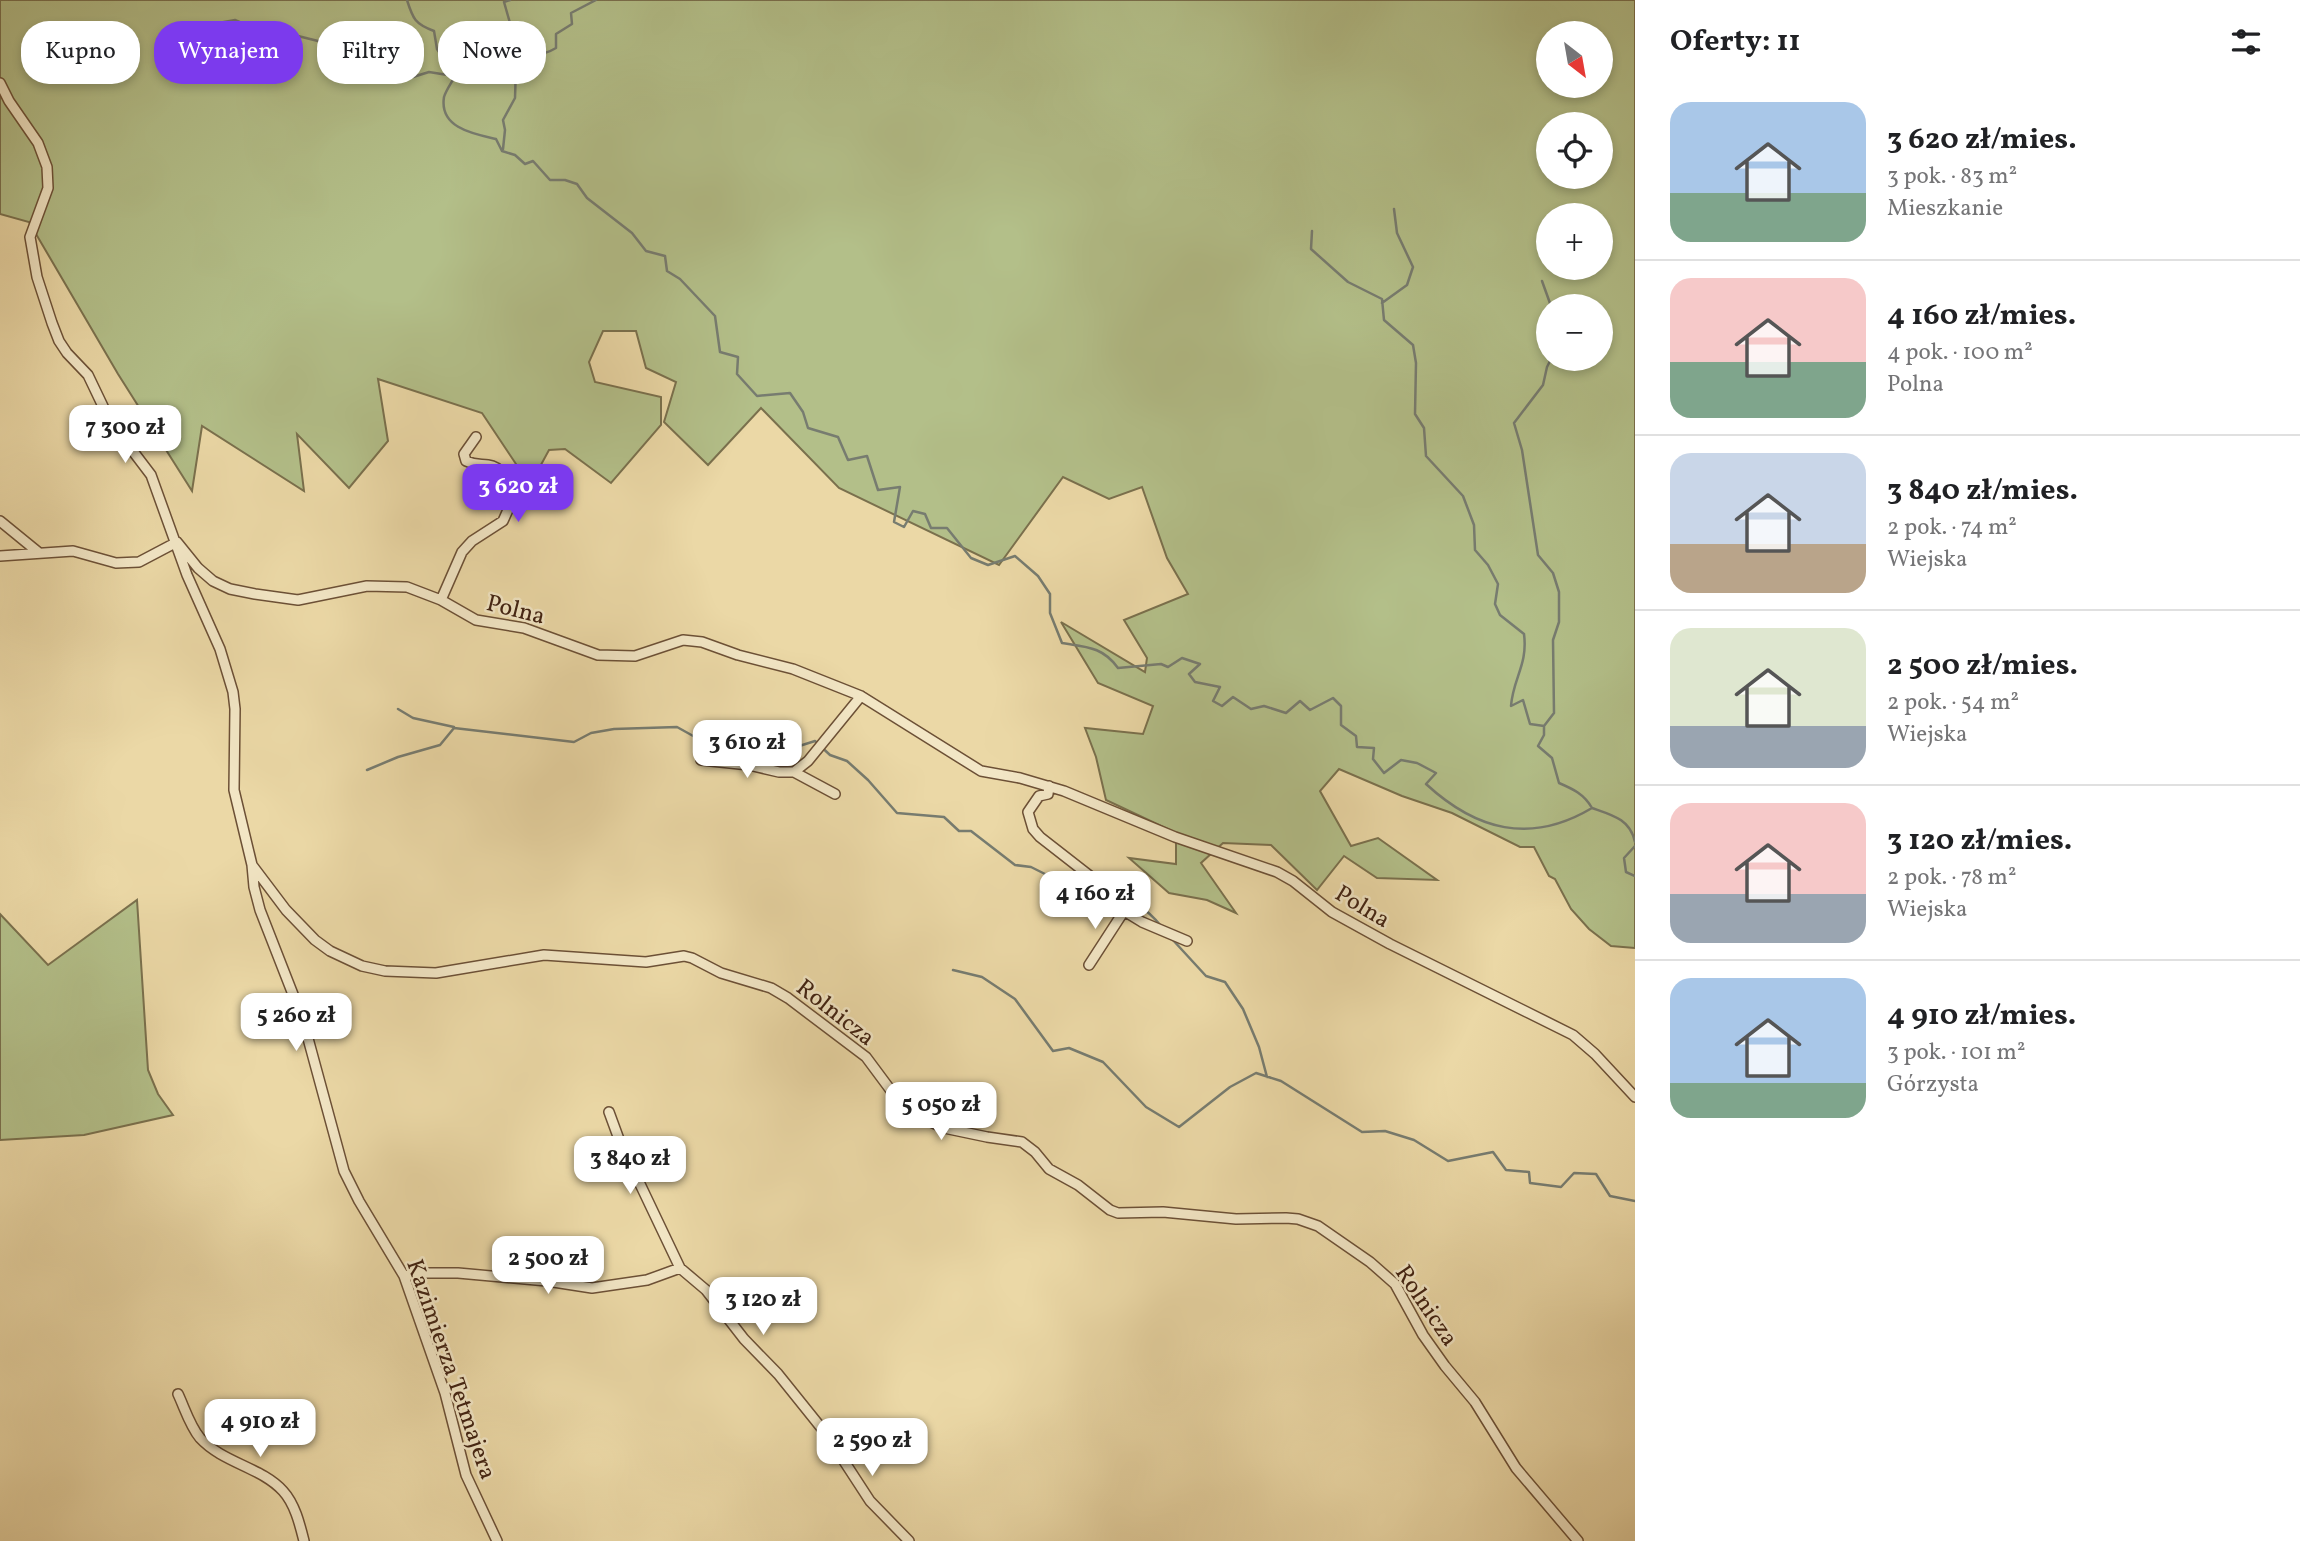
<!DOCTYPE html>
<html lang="pl">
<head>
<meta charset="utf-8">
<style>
	:root { --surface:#fff; --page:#f6f6f6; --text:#202124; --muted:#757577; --line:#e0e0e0; --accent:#7c3aed }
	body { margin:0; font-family:Vollkorn,serif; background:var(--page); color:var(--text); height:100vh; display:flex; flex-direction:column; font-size:26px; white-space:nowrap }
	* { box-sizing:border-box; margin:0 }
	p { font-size:23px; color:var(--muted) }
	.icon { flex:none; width:38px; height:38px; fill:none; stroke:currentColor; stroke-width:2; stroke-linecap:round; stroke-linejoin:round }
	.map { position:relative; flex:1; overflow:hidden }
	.details { display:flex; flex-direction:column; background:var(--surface); width:665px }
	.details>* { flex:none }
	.top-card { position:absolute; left:21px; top:21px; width:665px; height:63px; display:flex; gap:14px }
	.needle { width:46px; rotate:149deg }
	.tools { position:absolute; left:1536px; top:21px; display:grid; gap:14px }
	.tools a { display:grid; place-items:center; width:77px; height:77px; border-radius:50%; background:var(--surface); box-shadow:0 4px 10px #0003; font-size:35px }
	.price { position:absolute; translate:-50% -60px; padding:0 16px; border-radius:14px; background:#fff; color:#222; font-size:23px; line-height:46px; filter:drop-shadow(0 2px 4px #0008) }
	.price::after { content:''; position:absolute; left:50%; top:42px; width:21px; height:16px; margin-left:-10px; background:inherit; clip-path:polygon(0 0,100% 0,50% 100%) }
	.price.current { background:var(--accent); color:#fff }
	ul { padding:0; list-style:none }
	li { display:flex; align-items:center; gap:21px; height:175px; padding:0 35px }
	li+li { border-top:2px solid var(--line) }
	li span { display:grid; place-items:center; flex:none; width:196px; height:140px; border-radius:21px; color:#555 }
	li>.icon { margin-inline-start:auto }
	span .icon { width:84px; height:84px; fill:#fffc; stroke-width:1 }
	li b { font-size:30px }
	h2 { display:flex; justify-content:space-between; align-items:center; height:84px; padding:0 35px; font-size:30px }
	.tag { padding:0 24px; border-radius:28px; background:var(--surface); box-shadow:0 4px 10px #0003; font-size:24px; line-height:63px }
	.tag.current { background:var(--accent); color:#fff }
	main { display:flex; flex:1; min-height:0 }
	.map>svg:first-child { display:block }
	.green { fill:#b3bf89; stroke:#7a704d; stroke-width:2; fill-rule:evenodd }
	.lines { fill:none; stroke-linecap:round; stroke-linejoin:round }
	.stream { stroke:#777c70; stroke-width:2.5 }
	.minor-casing { stroke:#6c5036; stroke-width:12 }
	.minor { stroke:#f2e6c5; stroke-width:9 }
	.labels { text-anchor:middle; stroke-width:5; stroke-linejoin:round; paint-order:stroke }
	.street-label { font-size:24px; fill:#412211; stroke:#f2e6c5 }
</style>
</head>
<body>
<main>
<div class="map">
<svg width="1635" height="1541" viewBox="0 0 1635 1541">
	<rect width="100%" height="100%" fill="#ebd8a6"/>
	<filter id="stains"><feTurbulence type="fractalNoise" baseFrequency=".00286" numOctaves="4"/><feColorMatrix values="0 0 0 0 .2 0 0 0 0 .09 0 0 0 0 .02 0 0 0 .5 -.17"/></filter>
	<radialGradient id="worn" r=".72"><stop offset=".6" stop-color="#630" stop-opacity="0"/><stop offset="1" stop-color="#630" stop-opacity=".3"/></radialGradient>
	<path class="green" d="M0,0H1635V948L1611,946L1589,929L1571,909L1555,879L1549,876L1534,847H1520L1452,813L1402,796L1339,769L1320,791L1351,846L1378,838L1437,880L1377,878L1344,856L1317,890L1271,845L1223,843L1201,863L1236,913L1207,900L1169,893L1129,858L1176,864V833L1106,800L1096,757L1085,728L1143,734L1153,706L1098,683L1061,622L1145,672L1147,658L1124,620L1188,594L1167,558L1142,487L1109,499L1063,477L999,565L839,488L761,408L708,465L664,422L676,382L646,368L636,331H603L589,362L595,382L661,397V425L611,483L565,449L549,450L530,485L482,413L378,379L388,441L349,488L297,434L304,491L202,426L192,491L118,374L29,222L0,214ZM1549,33H1601V86H1549ZM1549,124H1601V177H1549ZM1549,215H1601V268H1549ZM1549,306H1601V359H1549Z
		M137,900L148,1070L158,1094L173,1115L84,1135L0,1140V914L48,965Z"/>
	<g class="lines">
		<path class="stream" d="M407,0C413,19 415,24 434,31L437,49L455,76C452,82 446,90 444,97C439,128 474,134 496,139L502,151L515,155L525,164L533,161L550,180H565L577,184L587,198L632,233L646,251L665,256L667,271L680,279L715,316L720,352L738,357L737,374L757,396L790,393L803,412L808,428L838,437L848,460L867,456L878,490L900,487L894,522L904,527L913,511L925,514L931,528H947L971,558L988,565L1015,556L1038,576L1050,594V613L1062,643C1087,647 1103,647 1118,668L1161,664L1168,667L1182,658L1200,664L1189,674L1195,682L1220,687L1213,701L1222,706L1233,697L1251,709L1264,706L1286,713L1300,701L1310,710L1333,698L1341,706V725L1356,736L1357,747L1374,748L1373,759L1384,773L1401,760L1417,763L1436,773L1426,784C1476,830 1530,845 1592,808C1612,815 1630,819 1635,842
			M183,37L202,26L235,20L262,32L278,31L322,42L333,63L362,71L370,77L391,74L413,77L429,72L466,78L482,71L499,51L512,30L504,2L510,0
			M503,149L505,130L503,120L515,98L516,67L526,53C537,56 546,54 556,48V34L572,24L571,13L596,0
			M1312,231L1311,249L1348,282L1382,299L1384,320L1413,345L1416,363L1415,414L1424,428L1426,456L1463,496L1474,525L1475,550L1488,565L1498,584L1495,604L1500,615L1524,634C1528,665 1513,678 1511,706L1523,700L1530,724L1544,726V735L1538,746L1552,758L1559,783C1573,789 1584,794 1592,808
			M1542,281L1551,306
			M1382,303L1407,285L1413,267L1397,233L1394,209
			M398,709L413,718L454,727
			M1544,726L1554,713L1553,640L1559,622V592L1553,573L1538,555L1522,450L1514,423L1543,385L1547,367L1551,359
			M367,770L398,757L440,745L454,728L574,742L591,733L614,729L677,727L695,737L748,724L793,748L815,741L830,755L847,761L868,780L897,813L944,817L959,831H971L1015,865L1031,867L1075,889L1102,893
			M1635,846L1624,858L1626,872L1635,876
			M1112,895C1131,898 1148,910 1161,926
			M1172,939L1206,976L1225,982L1243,1009L1259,1047L1267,1077
			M953,970L982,977L1015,999L1053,1051L1069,1048L1103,1062L1146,1107L1179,1127L1230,1087L1256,1073L1281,1081L1362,1132L1385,1131L1414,1140L1448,1161L1493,1152L1506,1170L1529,1172L1530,1183L1561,1187L1574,1173L1596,1174L1610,1196L1635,1201"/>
		<defs>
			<path id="minor" d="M0,83L9,101L38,143L47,167L48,188L30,237L37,277L52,323L59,341L67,353L88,375L110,421L151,475L187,575L220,649L233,692L235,709L234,790L252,865L254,887L260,910L303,1020L344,1171L359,1201L404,1276L445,1393L466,1475L497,1541
				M0,521L38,552
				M177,542L198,568L213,581L230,589L255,594L298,600L367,586L407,587L441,600L476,620L524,628L598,655L635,656L683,640L702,642L738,655L793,669L861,696L981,771L1020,778L1064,791L1175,837L1277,872L1293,881L1332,912L1390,944L1573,1035L1595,1054L1635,1097
				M0,556L73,551L116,563L139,562L177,542
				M441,600L462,552L472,541L503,521L516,492C510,481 502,467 488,465C479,464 475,465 466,461L464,454L476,437
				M701,760L749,765L779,772H794L835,794
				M794,772L808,761L861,696
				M1049,786L1048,794L1039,796L1028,812L1033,829L1040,837L1090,876L1124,911L1142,922L1187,941
				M252,865L286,910L315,940L330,951L362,966L385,971L436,973L544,955L646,962L684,956L692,958L721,973L771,988L788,998L866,1057L895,1096L914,1114L944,1128L987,1137L1022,1142L1035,1152L1049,1169L1078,1185L1110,1210L1118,1213L1163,1212L1236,1219L1286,1218L1298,1219L1318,1226L1370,1262L1395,1284L1423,1335L1445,1366L1475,1402L1516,1468L1578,1541
				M1089,965L1124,911
				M609,1112L620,1142L680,1268L706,1290L744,1339L778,1374L827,1435L870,1501L909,1541
				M404,1276L423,1273H458L547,1281L592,1288L647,1280L680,1268
				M178,1394C185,1409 190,1426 200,1438C223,1463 261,1467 283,1491C295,1504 300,1525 304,1541"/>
		</defs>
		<use href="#minor" class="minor-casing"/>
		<use href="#minor" class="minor"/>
	</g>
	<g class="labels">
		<g class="street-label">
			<text transform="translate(516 609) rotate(14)" y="8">Polna</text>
			<text transform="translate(1363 906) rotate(31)" y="8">Polna</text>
			<text transform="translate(836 1012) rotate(38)" y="8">Rolnicza</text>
			<text transform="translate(1427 1305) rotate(56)" y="8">Rolnicza</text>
			<text transform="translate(452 1369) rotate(71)" y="8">Kazimierza Tetmajera</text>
		</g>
	</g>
	<rect width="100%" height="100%" filter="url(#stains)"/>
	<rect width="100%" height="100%" fill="url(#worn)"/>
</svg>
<div class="tools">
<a><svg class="needle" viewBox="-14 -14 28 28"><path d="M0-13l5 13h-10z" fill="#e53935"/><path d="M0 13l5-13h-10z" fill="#757577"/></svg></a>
<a><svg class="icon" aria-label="locate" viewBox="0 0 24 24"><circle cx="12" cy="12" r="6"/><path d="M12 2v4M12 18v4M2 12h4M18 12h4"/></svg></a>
<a>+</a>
<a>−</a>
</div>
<b class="price" style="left:125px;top:465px">7 300 zł</b>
<b class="price current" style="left:518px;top:524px">3 620 zł</b>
<b class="price" style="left:747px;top:780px">3 610 zł</b>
<b class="price" style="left:1095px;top:931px">4 160 zł</b>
<b class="price" style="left:296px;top:1053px">5 260 zł</b>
<b class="price" style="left:941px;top:1142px">5 050 zł</b>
<b class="price" style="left:630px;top:1196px">3 840 zł</b>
<b class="price" style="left:548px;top:1296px">2 500 zł</b>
<b class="price" style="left:763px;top:1337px">3 120 zł</b>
<b class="price" style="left:260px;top:1459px">4 910 zł</b>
<b class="price" style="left:872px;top:1478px">2 590 zł</b>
<div class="top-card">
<a class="tag">Kupno</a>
<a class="tag current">Wynajem</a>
<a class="tag">Filtry</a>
<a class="tag">Nowe</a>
</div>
</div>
<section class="details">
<h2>Oferty: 11<svg class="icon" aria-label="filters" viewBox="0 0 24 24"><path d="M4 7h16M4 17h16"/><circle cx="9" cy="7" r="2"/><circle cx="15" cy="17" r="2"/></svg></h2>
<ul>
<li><span style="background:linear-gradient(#a9c7e8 65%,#7fa58c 0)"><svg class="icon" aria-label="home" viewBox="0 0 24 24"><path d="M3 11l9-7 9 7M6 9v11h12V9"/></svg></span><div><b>3 620 zł/mies.</b><p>3 pok. · 83 m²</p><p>Mieszkanie</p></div></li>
<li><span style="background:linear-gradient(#f6c9c9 60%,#7fa58c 0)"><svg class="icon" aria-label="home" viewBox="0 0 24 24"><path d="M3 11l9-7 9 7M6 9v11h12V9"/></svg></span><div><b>4 160 zł/mies.</b><p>4 pok. · 100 m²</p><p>Polna</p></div></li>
<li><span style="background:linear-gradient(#c9d6e8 65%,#b9a48a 0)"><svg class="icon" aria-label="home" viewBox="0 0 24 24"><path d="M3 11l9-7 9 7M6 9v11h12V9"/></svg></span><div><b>3 840 zł/mies.</b><p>2 pok. · 74 m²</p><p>Wiejska</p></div></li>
<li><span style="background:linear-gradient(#dfe7d0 70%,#9aa5b1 0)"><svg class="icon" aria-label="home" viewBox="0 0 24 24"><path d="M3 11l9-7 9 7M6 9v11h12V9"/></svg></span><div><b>2 500 zł/mies.</b><p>2 pok. · 54 m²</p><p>Wiejska</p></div></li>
<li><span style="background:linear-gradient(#f6c9c9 65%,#9aa5b1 0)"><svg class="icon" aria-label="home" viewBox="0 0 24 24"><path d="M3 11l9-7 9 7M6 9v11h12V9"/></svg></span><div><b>3 120 zł/mies.</b><p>2 pok. · 78 m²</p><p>Wiejska</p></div></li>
<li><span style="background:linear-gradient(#a9c7e8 75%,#7fa58c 0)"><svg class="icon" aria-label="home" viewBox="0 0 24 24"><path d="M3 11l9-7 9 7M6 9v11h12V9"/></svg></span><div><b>4 910 zł/mies.</b><p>3 pok. · 101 m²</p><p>Górzysta</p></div></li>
</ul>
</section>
</main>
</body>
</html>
